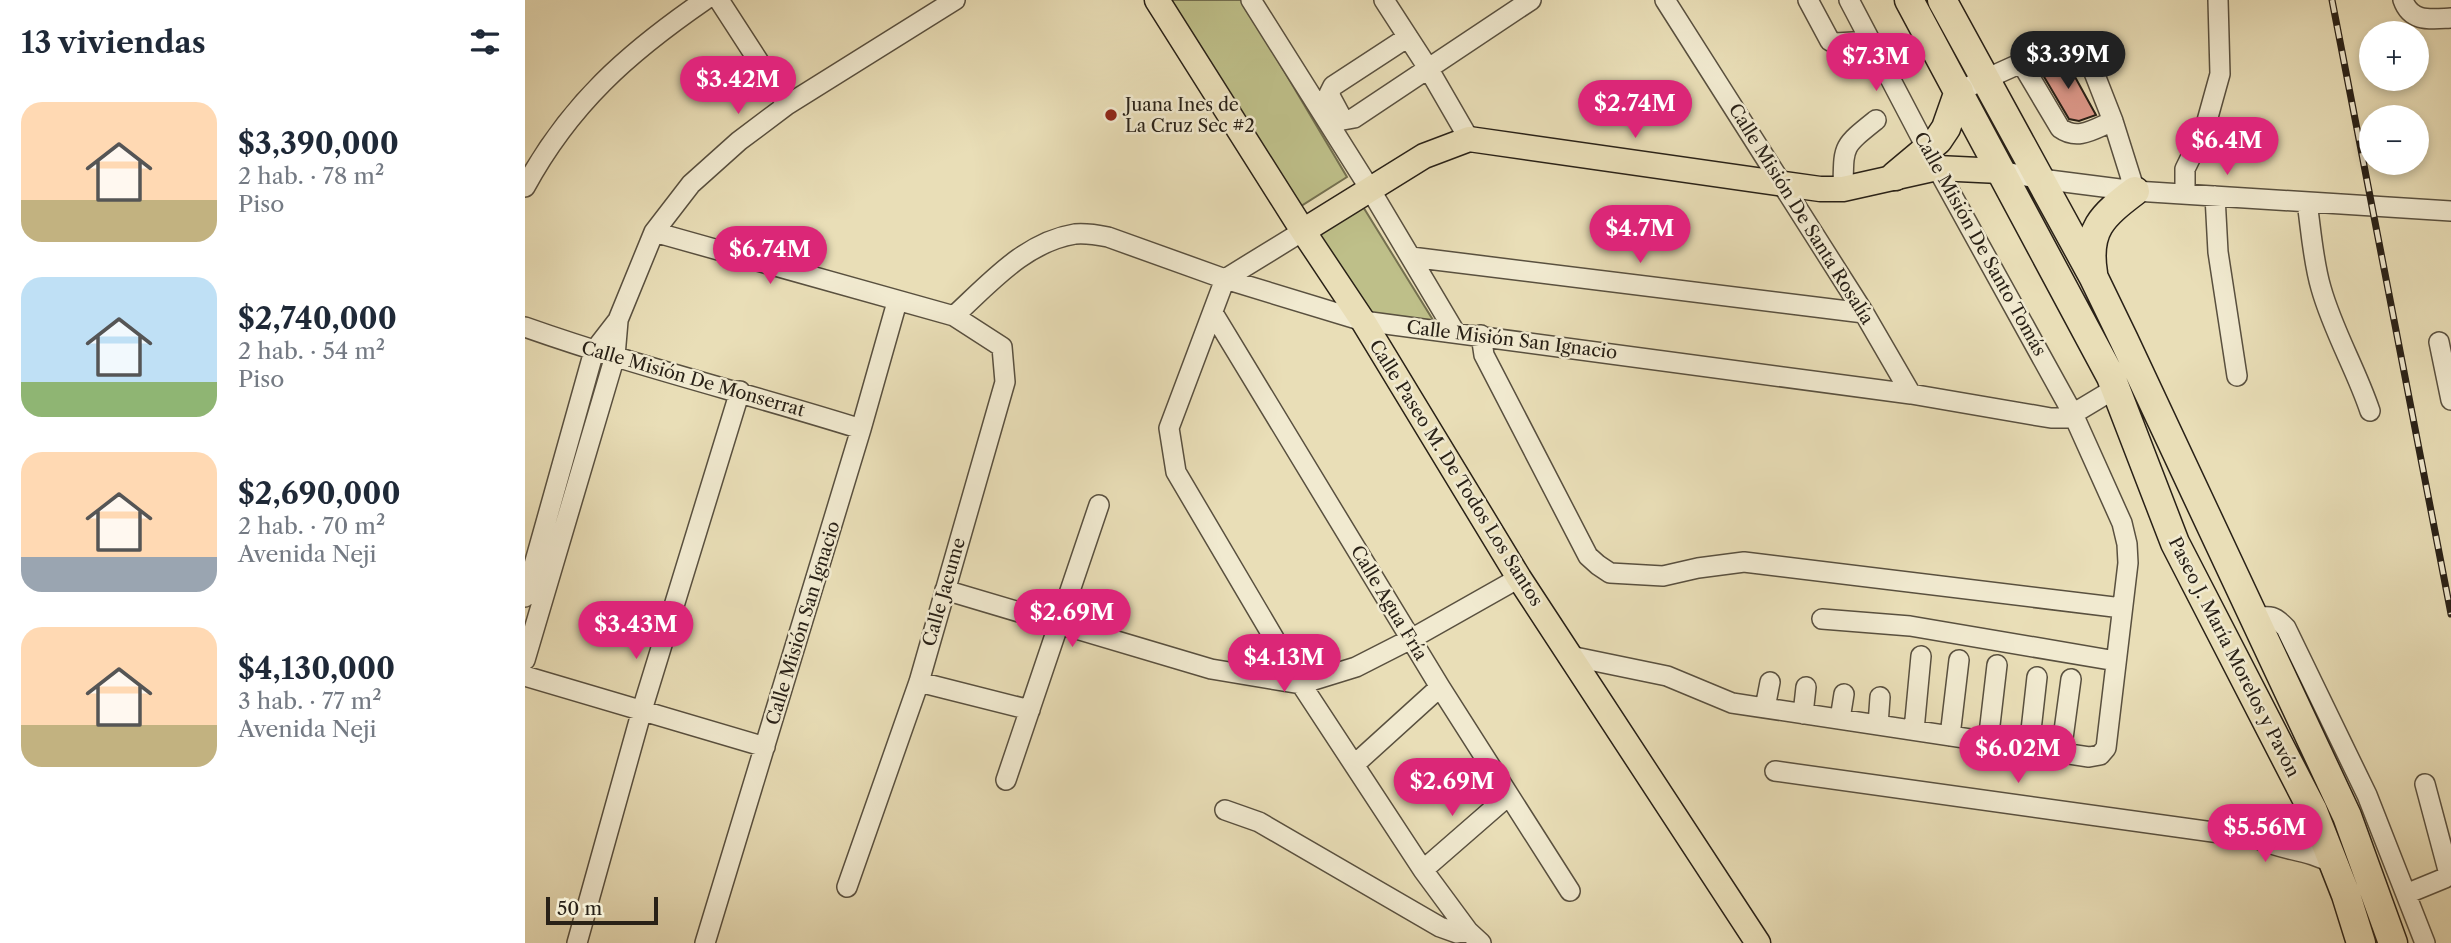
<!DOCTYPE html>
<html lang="es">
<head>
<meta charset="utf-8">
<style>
	:root { --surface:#fff; --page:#f6f6f7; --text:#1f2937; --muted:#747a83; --accent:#db2777 }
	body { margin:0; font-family:"Libre Caslon Text",serif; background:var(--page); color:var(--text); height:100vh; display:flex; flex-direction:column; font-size:26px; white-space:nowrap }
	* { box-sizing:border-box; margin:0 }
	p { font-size:23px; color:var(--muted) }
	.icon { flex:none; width:38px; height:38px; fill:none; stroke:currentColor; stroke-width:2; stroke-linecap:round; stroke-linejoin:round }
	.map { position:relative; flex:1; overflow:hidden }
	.sheet { display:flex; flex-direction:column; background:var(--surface); width:525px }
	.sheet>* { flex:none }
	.tools { position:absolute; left:1834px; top:21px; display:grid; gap:14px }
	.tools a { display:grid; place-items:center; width:70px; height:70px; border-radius:50%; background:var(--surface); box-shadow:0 4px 10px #0003; font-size:35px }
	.scale { position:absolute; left:21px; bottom:18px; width:112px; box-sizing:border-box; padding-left:7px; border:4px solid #292117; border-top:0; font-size:19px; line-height:24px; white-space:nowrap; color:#292117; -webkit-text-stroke:5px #f1ead0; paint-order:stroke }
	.price { position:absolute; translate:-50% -60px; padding:0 16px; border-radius:24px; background:var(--accent); color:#fff; font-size:23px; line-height:46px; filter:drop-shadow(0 2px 4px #0008) }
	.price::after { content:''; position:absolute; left:50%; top:42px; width:21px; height:16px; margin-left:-10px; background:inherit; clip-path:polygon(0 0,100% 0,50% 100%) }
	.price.selected { background:#222; color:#fff }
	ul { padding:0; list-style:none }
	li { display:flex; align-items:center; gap:21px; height:175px; padding:0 21px }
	li span { display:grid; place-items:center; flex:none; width:196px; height:140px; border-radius:21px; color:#555 }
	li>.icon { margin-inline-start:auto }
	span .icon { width:84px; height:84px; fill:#fffc; stroke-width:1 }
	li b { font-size:30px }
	h2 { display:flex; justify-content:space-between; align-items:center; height:84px; padding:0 21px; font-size:30px }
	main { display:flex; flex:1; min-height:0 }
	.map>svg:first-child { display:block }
	.green { fill:#bebf89; stroke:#747050; stroke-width:2 }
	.building { fill:#da9687; stroke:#292117; stroke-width:2 }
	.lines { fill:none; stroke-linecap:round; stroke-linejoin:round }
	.minor-casing { stroke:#59503f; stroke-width:22 }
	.major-casing { stroke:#292117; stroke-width:27 }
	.highway-casing { stroke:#292117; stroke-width:31 }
	.minor { stroke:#f1ead0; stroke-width:19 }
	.major { stroke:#e9deb7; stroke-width:24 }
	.highway { stroke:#e9deb7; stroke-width:28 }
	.rail-casing { stroke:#292117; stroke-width:7 }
	.rail { stroke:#f1ead0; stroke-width:4.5; stroke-dasharray:13; stroke-linecap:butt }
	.poi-dot { fill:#8f2418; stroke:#f1ead0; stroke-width:2.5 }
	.labels { text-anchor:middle; stroke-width:5; stroke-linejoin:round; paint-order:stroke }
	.poi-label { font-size:18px; fill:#292117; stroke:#f1ead0; text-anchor:start }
	.street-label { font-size:18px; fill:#292117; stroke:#f1ead0 }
</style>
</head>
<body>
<main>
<section class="sheet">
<h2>13 viviendas<svg class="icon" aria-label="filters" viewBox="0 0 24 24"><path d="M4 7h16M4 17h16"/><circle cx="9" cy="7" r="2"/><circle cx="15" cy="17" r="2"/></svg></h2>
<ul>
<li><span style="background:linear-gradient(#ffd9b3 70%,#c2b280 0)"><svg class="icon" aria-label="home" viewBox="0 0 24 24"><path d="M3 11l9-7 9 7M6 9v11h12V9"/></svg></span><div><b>$3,390,000</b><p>2 hab. · 78 m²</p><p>Piso</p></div></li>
<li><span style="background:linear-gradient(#bfe0f5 75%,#8fb573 0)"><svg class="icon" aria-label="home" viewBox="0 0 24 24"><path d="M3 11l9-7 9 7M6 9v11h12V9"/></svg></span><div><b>$2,740,000</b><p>2 hab. · 54 m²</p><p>Piso</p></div></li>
<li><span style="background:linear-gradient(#ffd9b3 75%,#9aa5b1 0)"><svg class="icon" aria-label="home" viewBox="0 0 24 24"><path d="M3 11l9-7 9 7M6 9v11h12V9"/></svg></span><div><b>$2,690,000</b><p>2 hab. · 70 m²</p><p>Avenida Neji</p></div></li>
<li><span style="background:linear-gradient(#ffd9b3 70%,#c2b280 0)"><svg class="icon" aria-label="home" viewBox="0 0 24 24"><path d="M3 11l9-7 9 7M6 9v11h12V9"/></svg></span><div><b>$4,130,000</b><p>3 hab. · 77 m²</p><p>Avenida Neji</p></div></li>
</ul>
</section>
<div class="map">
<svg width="1926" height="943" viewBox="0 0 1926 943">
	<rect width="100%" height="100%" fill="#e9deb7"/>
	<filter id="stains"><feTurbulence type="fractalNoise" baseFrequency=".00286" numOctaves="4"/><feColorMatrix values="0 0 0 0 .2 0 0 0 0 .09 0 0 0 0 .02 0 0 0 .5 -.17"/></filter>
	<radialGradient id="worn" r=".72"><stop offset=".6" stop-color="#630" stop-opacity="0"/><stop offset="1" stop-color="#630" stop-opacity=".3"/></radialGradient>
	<path class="green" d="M645,0H717L822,177L776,206Z
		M832,197L908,320L847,319L785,224Z"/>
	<path class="building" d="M1539,57L1571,115L1554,121L1544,119L1515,70Z"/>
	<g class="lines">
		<defs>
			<path id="minor" d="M194,0L262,105
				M726,0L845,189L930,332
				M859,0L903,68L944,139
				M1140,0L1339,313L1386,394
				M1283,0L1305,41L1310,43L1346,41
				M1878,0C1886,23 1906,19 1926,18
				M883,37L808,86L804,94L818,120L829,118L1006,0
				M1497,64L1535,128C1553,141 1569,129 1588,121
				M1434,91L1543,42H1552L1559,47L1588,121L1610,191
				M1475,171L1516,179L1610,191L1926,211
				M0,187C45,104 103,53 180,0
				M1318,189C1319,145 1316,148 1351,120
				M1660,194V169L1680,128L1695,74L1693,0
				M1690,196L1693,252L1712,376
				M1782,202C1786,230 1788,261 1796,288C1808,331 1831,369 1845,411
				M778,231L700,279L644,428L651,472L776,684L898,870L943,931L956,943
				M129,232L429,316C465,283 500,242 550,234C561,233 573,235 583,237L700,279L838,321L1386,394L1526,418H1541L1591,388
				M886,257L1339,313
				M688,313L915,687L1045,891
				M0,327C110,366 225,394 336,429
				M956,335L959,355L1063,556L1073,565L1085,573L1138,576L1173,568L1219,562L1597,608
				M1914,342L1926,400
				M420,590L686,669L776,684L831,667L886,639L994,578
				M0,597L69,351L93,320L129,232L166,184L214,141L262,105L430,0
				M1730,618C1745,615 1750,616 1761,628L1842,795L1900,943
				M1297,619L1385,626L1591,661
				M1045,656L1142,676L1207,703L1564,757L1575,755L1581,748L1603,563L1602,544L1597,523L1548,414L1412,168L1324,0
				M0,660L90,356L93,321
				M0,676L240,747
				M394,682L505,710
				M1240,708L1245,682
				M1278,714L1281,687
				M1315,719L1319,694
				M1353,725L1355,697
				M1389,730L1396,656
				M1425,736L1434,660
				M1463,742L1472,665
				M1504,748L1512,677
				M1536,753L1546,679
				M829,765L915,687
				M1250,771L1731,838C1757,851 1783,849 1808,864
				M481,780L574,505
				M700,810L734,822L915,927L932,933L943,931
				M1731,838C1758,826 1764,834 1788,811
				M898,870L983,796
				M322,887L394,682L480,382L477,347L429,316
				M1881,894L1920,878L1924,874L1900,784
				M52,943L117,710L215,391
				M180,943L336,429L372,302"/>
			<path id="major" d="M632,0L778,231L838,321L994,578L1233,943
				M778,231L899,156L944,139L1295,189H1318L1412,168L1475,171"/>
			<path id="highway" d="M1384,0L1586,377L1650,543L1788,811L1821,895L1836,943
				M1417,0L1568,276L1599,340L1822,816L1868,943
				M1370,176L1413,140L1421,128L1434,91
				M1568,273C1561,230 1577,216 1610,191"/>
		</defs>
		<use href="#minor" class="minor-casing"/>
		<use href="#major" class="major-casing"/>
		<use href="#highway" class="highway-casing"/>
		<use href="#minor" class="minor"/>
		<use href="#major" class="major"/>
		<use href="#highway" class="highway"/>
		<defs>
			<path id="rail" d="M1807,0L1926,614"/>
		</defs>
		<use href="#rail" class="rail-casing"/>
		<use href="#rail" class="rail"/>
	</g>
	<circle class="poi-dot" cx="586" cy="115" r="7"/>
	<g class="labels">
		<g class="poi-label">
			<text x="600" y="111">Juana Ines de<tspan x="600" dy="21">La Cruz Sec #2</tspan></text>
		</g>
		<g class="street-label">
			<text transform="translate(1276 214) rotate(58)" y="6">Calle Misión De Santa Rosalía</text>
			<text transform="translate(1455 244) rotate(61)" y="6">Calle Misión De Santo Tomás</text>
			<text transform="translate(987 340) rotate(7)" y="6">Calle Misión San Ignacio</text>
			<text transform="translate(168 379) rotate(16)" y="6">Calle Misión De Monserrat</text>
			<text transform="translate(931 473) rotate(58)" y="6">Calle Paseo M. De Todos Los Santos</text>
			<text transform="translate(419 592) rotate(-74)" y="6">Calle Jacume</text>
			<text transform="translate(864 603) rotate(59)" y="6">Calle Agua Fría</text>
			<text transform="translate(278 623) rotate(-73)" y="6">Calle Misión San Ignacio</text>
			<text transform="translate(1709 657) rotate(63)" y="6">Paseo J. María Morelos y Pavón</text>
		</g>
	</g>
	<rect width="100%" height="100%" filter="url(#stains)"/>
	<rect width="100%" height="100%" fill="url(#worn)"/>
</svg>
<div class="tools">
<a>+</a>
<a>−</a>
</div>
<div class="scale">50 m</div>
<b class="price selected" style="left:1543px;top:91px">$3.39M</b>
<b class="price" style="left:1351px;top:93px">$7.3M</b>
<b class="price" style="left:213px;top:116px">$3.42M</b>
<b class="price" style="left:1110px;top:140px">$2.74M</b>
<b class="price" style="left:1702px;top:177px">$6.4M</b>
<b class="price" style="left:1115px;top:265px">$4.7M</b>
<b class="price" style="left:245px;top:286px">$6.74M</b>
<b class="price" style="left:547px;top:649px">$2.69M</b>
<b class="price" style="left:111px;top:661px">$3.43M</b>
<b class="price" style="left:759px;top:694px">$4.13M</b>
<b class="price" style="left:1493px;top:785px">$6.02M</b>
<b class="price" style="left:927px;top:818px">$2.69M</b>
<b class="price" style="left:1740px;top:864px">$5.56M</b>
</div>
</main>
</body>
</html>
